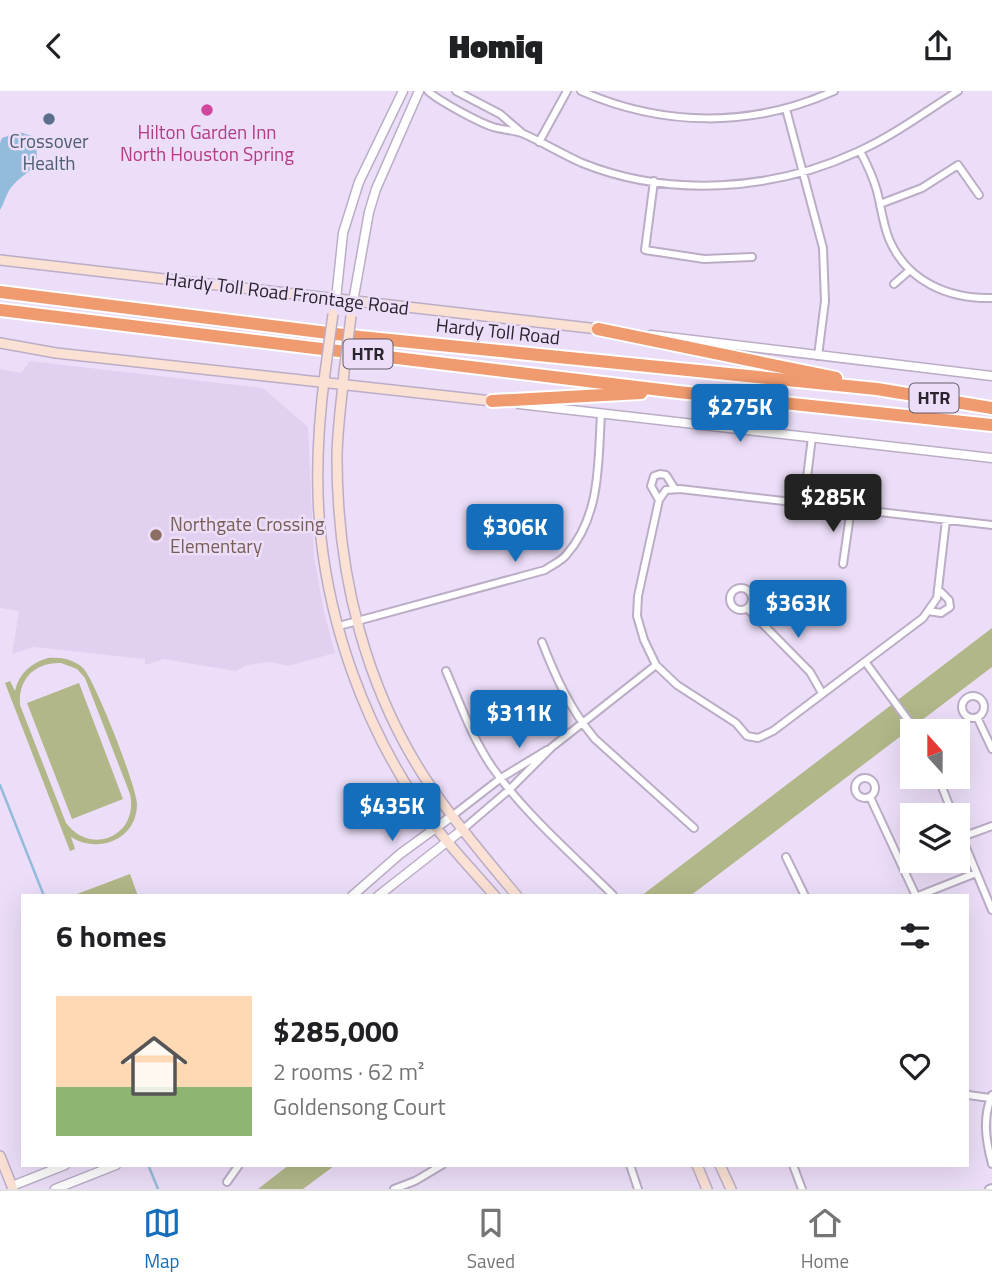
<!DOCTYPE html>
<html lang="en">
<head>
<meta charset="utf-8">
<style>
	:root { --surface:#fff; --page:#f6f6f6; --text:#202124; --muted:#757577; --line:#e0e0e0; --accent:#146ebb }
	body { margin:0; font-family:"Titillium Web",sans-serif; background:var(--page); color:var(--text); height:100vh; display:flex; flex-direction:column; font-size:26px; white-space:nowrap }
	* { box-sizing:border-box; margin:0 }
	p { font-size:23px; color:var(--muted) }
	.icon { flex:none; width:38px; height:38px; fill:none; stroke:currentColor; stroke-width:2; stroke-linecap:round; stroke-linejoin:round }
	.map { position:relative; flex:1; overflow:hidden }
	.details { position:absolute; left:21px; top:803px; width:948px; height:273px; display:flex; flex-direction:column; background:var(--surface); border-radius:0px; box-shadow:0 7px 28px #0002 }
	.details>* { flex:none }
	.needle { width:46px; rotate:339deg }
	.buttons { position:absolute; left:900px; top:628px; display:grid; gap:14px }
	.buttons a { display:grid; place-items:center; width:70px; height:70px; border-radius:0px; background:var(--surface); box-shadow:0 7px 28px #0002; font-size:35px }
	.price { position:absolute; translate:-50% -60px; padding:0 16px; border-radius:7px; background:var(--accent); color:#fff; font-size:23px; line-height:46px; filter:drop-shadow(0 2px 4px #0008) }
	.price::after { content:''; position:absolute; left:50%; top:42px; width:21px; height:16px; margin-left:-10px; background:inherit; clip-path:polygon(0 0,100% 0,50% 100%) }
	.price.selected { background:#222; color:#fff }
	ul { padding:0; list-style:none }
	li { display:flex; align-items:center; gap:21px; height:175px; padding:0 35px }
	li span { display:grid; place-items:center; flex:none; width:196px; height:140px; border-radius:0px; color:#555 }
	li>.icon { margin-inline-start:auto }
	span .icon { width:84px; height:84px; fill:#fffc; stroke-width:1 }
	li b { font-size:30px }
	h2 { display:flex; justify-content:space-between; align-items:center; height:84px; padding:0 35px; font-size:30px }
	header { display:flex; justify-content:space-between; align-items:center; height:91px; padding:0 35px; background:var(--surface); font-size:32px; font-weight:800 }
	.tab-bar { display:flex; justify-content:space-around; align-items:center; height:98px; border-top:2px solid var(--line); background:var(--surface); font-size:19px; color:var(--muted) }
	.tab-bar a { display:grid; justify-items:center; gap:4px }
	.tab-bar .selected { color:var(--accent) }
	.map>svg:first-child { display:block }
	.built { fill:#e2d0f0 }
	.green { fill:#b2b789; fill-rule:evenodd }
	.water { fill:#93bcdc }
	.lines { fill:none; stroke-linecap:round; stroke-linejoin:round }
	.stream { stroke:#93bcdc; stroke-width:2.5 }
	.minor-casing { stroke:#bbadc6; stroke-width:10 }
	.tertiary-casing { stroke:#bbadc6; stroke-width:11 }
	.secondary-casing { stroke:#bbadc6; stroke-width:12 }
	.motorway-casing { stroke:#fff; stroke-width:16 }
	.minor { stroke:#fff; stroke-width:6 }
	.tertiary { stroke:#fff; stroke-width:8 }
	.secondary { stroke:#fae1d4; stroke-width:9 }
	.motorway { stroke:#f09a6f; stroke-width:12 }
	.secondary-bridge-casing { stroke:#bbadc6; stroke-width:12; stroke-linecap:butt }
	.secondary-bridge { stroke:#fae1d4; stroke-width:9 }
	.hotel-dot { fill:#d1479c; stroke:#ecdef8; stroke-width:2.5 }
	.service-dot { fill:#5c6f8a; stroke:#ecdef8; stroke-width:2.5 }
	.education-dot { fill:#8d6e63; stroke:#ecdef8; stroke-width:2.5 }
	.labels { text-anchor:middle; stroke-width:5; stroke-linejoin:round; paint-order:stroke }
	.shield { fill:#ecdef8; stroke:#645c6b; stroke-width:2 }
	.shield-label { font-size:18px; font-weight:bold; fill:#2a242e }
	.hotel-label { font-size:19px; fill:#b23c85; stroke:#ecdef8 }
	.service-label { font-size:19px; fill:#4e5e75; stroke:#ecdef8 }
	.street-label { font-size:19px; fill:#2a242e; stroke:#ecdef8 }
	.education-label { font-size:19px; fill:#785e54; stroke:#ecdef8; text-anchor:start }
</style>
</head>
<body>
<header><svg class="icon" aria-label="back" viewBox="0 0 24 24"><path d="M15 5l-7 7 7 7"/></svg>Homiq<svg class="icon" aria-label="share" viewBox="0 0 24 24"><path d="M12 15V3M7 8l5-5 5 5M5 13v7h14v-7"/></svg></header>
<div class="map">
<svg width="992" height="1098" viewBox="0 0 992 1098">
	<rect width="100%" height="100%" fill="#ecdef8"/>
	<path class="built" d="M30,270L263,297L308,336L314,466L324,521L335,562L288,575L270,571L247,574L236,580L164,568L145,574V568L33,556L12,563L19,520L0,517V278L21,282Z"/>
	<path class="green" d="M992,537V576L690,805H641Z
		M48,567C62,566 73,568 83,577C95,589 137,697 137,713C137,749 98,763 71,746L75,758L70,760L5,592L10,590L15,600C19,582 31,572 48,567ZM61,572L77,578L85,587L130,703C139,744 92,766 66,732L20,614C18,588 35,571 61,572Z
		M79,592L123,708L72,728L27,612Z
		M130,783L138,805H77V803Z
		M289,1074H334V1075L303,1098H258Z"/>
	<path class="water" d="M19,41L32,45C46,81 28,75 10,98C6,104 4,113 0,119V52L2,47Z"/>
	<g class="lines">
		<path class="stream" d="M0,694L44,805
			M149,1076L158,1098"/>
		<defs>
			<path id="minor" d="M428,0C437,9 480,32 493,36C503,39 514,39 524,43C544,52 562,63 582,72C669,107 773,100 857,61C893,45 925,21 958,0
				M456,0L500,23L521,41
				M581,0C663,36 752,37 834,0
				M786,18L823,157L825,210L818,265
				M539,51L567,0
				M860,60C867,73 873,86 877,100C881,116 883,133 889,148C907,191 949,208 992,207
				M654,90L645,159L704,168L752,166
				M880,113L922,97L958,74L979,104
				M894,193L910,179
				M659,409L651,395L654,385L660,383L666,384L675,398
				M804,411L812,346
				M946,429L937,507L923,527L773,640L758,647L747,645L736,632L677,594L656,574L644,549L637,525L638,505L659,409L666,399L680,398L992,434
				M843,473L851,417
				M730 508a11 11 0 1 1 22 0a11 11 0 1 1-22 0Z
				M747,517L810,581L822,602
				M928,520L941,522L950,516L949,509L938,498
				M339,535L545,479C552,474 562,470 567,463C601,424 598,371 601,323
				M542,551C556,587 570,618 595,648L694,737
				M866,572L916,640
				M446,580C460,612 472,647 492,676C526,724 572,763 613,804
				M962 616a11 11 0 1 1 22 0a11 11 0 1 1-22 0Z
				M977,626L992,658
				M938,686L953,724
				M855 697a10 10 0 1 1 20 0a10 10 0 1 1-20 0Z
				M870,706L916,805
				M452,725L501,687L547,659
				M957,735L992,819
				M462,739L510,698L552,656L656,574
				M962,746L992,735
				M786,766L805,805
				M918,805L976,782
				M968,1004L990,1007
				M992,1004C982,1027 986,1050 992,1073
				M630,1074L638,1098
				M793,1074L802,1098
				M227,1091L239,1074
				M394,1098L415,1090L442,1074
				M989,1098L992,1097"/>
			<path id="tertiary" d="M336,208L343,142L359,91L403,0
				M353,211L369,121L376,98L419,0
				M651,244L992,285
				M519,313L992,367
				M352,805L400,763L452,725
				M378,805L462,739
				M12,1095L65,1074
				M55,1098L116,1074"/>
			<path id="secondary" d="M0,169L598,238
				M0,252L56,262L492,310
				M344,281C342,309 337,338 337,367C337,483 365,599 431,696C457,734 487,769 517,805
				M325,282C318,335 315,393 321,447C331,538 364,630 414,706C437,742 467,773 495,805
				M0,1065L13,1098
				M697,1074L707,1098
				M720,1074L731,1098"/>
			<path id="motorway" d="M0,201L360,246L877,298L992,317
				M0,219L678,301L992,334
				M598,238L836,287
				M492,310L641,302"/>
		</defs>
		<use href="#minor" class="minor-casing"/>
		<use href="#tertiary" class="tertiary-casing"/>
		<use href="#secondary" class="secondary-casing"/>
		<use href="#motorway" class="motorway-casing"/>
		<use href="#minor" class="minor"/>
		<use href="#tertiary" class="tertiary"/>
		<use href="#secondary" class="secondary"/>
		<use href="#motorway" class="motorway"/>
		<defs>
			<path id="secondary-bridge" d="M344,281L351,225
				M325,282L333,223"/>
		</defs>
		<use href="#secondary-bridge" class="secondary-bridge-casing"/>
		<use href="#secondary-bridge" class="secondary-bridge"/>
	</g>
	<circle class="hotel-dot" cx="207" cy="19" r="7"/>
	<circle class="service-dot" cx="49" cy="28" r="7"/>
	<circle class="education-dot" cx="156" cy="444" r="7"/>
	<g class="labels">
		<g class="shield">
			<rect x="343.5" y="248.5" width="49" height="29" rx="5"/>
			<rect x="909.5" y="292.5" width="49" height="29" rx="5"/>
		</g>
		<g class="shield-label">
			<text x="368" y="269">HTR</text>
			<text x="934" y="313">HTR</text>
		</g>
		<g class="hotel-label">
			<text x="207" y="48">Hilton Garden Inn<tspan x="207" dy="22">North Houston Spring</tspan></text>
		</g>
		<g class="service-label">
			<text x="49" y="57">Crossover<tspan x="49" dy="22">Health</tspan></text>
		</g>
		<g class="street-label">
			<text transform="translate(287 202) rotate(7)" y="7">Hardy Toll Road Frontage Road</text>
			<text transform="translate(498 240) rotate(6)" y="7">Hardy Toll Road</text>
		</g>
		<g class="education-label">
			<text x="170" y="440">Northgate Crossing<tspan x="170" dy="22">Elementary</tspan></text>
		</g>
	</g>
</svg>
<div class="buttons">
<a><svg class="needle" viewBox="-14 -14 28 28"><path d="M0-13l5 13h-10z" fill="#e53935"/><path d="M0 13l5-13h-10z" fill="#757577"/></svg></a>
<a><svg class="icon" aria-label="layers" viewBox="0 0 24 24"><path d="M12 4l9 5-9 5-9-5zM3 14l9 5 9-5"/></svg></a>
</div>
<b class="price" style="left:740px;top:353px">$275K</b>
<b class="price selected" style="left:833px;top:443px">$285K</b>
<b class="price" style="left:515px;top:473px">$306K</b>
<b class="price" style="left:798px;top:549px">$363K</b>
<b class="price" style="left:519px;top:659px">$311K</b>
<b class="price" style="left:392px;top:752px">$435K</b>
<section class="details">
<h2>6 homes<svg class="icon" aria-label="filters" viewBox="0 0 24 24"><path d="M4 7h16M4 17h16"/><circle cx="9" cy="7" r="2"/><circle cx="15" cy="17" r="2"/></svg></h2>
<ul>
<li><span style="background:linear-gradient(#ffd9b3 65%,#8fb573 0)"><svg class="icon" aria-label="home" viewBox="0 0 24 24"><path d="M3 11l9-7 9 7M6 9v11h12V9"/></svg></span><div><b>$285,000</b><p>2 rooms · 62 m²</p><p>Goldensong Court</p></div><svg class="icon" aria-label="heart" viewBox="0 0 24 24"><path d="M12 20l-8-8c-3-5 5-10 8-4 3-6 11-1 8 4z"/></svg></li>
</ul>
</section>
</div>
<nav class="tab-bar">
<a class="selected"><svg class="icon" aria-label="map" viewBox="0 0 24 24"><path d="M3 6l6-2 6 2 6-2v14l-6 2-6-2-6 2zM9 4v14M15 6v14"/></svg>Map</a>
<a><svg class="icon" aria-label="saved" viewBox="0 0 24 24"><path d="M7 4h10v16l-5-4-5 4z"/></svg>Saved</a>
<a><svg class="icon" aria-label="home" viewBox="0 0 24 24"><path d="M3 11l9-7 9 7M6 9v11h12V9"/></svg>Home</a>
</nav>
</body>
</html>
